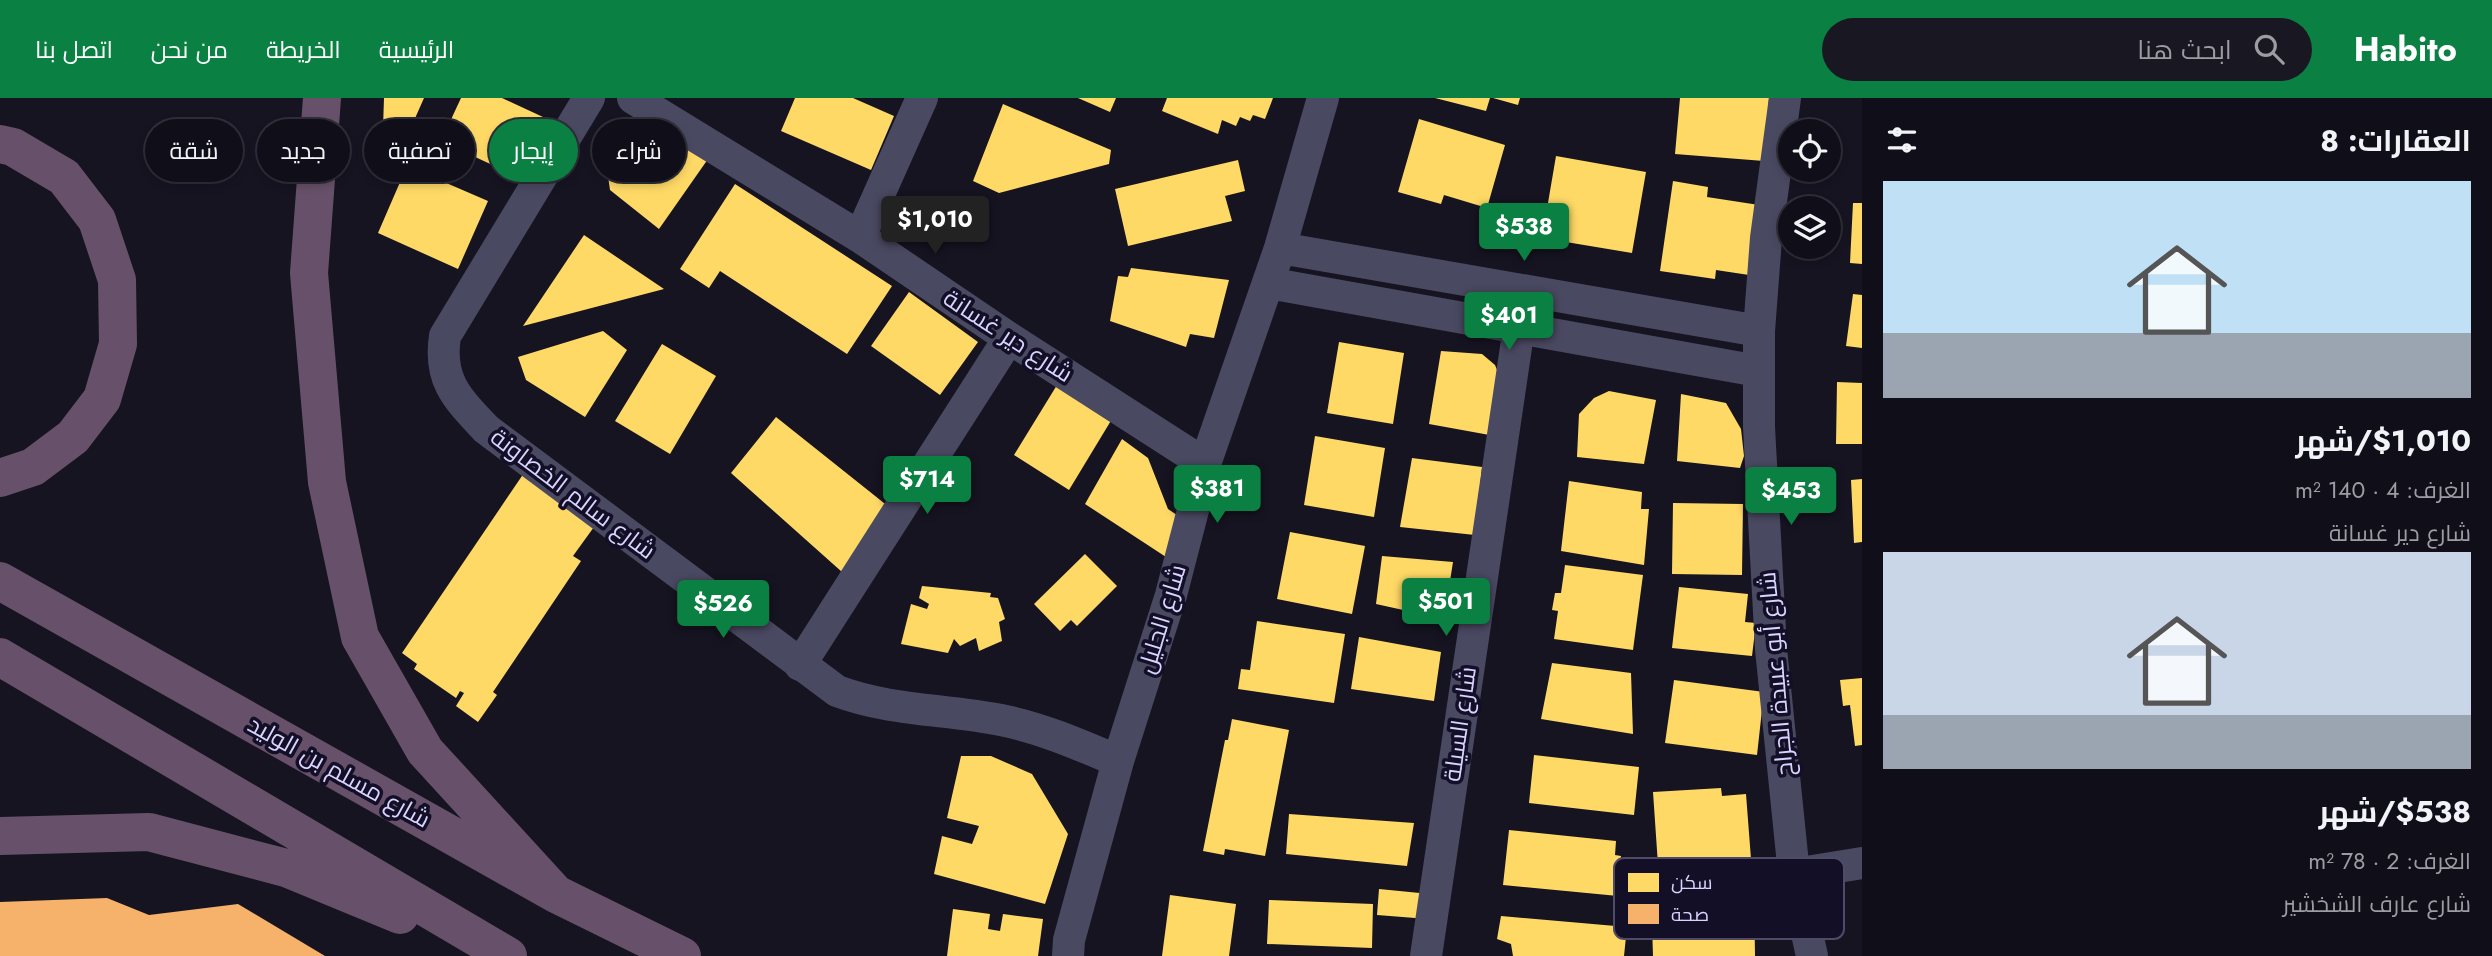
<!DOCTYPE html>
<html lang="ar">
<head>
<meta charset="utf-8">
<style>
	:root { --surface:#100f19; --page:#191822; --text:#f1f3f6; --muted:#9c9ca2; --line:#302f38; --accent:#0b8043 }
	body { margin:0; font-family:Jost,Cairo,sans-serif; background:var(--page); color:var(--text); direction:rtl; height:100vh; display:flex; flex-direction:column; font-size:26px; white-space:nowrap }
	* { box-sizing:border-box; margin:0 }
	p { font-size:23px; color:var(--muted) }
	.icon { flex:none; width:38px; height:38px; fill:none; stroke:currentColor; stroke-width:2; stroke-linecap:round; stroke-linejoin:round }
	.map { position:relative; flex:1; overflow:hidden; direction:ltr }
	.drawer { display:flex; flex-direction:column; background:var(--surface); width:630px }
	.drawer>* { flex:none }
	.top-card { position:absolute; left:21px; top:21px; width:665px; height:63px; direction:rtl; display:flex; gap:14px }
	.controls { position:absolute; left:1778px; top:21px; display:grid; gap:14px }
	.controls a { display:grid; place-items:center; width:63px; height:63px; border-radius:50%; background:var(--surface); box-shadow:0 4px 10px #0003,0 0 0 2px var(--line); font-size:35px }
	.price { position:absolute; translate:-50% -60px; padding:0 16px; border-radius:7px; background:var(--accent); color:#fff; font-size:23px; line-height:46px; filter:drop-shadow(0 2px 4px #0008) }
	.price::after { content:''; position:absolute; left:50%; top:42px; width:21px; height:16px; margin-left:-10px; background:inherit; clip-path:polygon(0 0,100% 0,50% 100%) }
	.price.on { background:#222; color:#fff }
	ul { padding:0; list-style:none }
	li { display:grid; align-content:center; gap:14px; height:371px; padding:0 21px }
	li span { display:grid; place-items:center; height:217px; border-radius:0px; color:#555 }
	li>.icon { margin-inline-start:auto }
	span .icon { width:126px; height:126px; fill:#fffc; stroke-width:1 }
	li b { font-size:30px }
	h2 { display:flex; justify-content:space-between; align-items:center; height:84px; padding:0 21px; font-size:30px }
	.pill { padding:0 24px; border-radius:32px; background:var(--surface); box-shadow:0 4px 10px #0003,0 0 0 2px var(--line); font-size:24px; line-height:63px }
	.pill.on { background:var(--accent); color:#fff }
	header { display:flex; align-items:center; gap:42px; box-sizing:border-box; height:98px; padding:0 35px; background:var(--accent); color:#fff }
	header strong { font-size:33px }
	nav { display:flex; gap:38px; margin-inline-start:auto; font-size:24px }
	.search { width:490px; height:63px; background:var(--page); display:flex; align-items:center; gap:18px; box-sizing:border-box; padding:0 24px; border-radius:38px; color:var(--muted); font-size:26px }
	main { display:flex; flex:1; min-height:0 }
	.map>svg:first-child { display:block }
	.homes { fill:#ffd966 }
	.health { fill:#f6b26b }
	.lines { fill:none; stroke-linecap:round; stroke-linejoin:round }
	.minor { stroke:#4a4962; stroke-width:32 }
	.highway { stroke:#67516a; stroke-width:38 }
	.labels { text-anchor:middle; stroke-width:7; stroke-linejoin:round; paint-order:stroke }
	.street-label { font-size:24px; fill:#d9d4ff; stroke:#130f26 }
	.key { fill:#130f26; stroke:#4e4a67; stroke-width:2 }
	.key-label { font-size:19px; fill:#d9d4ff }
</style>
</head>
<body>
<header>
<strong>Habito</strong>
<div class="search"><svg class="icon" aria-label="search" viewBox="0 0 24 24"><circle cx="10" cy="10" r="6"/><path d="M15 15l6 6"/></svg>ابحث هنا</div>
<nav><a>الرئيسية</a><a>الخريطة</a><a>من نحن</a><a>اتصل بنا</a></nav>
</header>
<main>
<section class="drawer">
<h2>العقارات: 8<svg class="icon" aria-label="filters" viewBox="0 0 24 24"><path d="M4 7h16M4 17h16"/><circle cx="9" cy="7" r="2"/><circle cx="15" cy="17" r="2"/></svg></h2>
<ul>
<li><span style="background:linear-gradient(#bfe0f5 70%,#9aa5b1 0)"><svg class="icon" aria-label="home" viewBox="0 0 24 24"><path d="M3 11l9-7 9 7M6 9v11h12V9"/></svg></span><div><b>$1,010/شهر</b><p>الغرف: 4 · 140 m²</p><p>شارع دير غسانة</p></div></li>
<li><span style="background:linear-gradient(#c9d6e8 75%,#9aa5b1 0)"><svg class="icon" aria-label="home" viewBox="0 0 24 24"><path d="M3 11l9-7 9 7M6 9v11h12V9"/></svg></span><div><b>$538/شهر</b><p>الغرف: 2 · 78 m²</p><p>شارع عارف الشخشير</p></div></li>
</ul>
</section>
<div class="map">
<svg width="1862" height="858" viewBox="0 0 1862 858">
	<rect width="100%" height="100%" fill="#161421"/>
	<path class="homes" d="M384,0H424L405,43L383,30Z
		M461,0H502L543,19L516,78L441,43Z
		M795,0H853L894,18L871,72L781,33Z
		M1078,0H1116L1110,14Z
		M1167,0H1273L1265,21L1253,17L1250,23L1240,19L1236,28L1222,22L1218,36L1162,13Z
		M1435,0H1490L1486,13Z
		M1493,0H1520L1518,7Z
		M1680,0H1769L1764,63L1675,56Z
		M1003,6L1111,52L1109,66L999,95L973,83Z
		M1419,21L1505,47L1487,110L1444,97L1441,106L1398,94Z
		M651,28L708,61L659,131L610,92L606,64L619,37Z
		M1556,58L1646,74L1632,155L1542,140Z
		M1238,62L1245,93L1225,98L1232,123L1128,148L1115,91Z
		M407,68L488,103L458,171L378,135Z
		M1673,83L1708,89L1707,99L1759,107L1749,177L1716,172L1715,181L1660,173Z
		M735,86L892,188L847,256L720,173L709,190L680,171Z
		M1853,105H1862V166L1850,165Z
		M584,137L664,191L523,228Z
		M1131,170L1229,182L1214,240L1190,236L1186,249L1110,223L1118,178L1128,179Z
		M909,194L978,244L940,297L871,248Z
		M1853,196L1862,197V250L1846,248Z
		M603,233L627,252L585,319L526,282L518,259Z
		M1339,244L1404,255L1393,326L1327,315Z
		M662,246L716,278L670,356L615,323Z
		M1441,253L1482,256L1495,267L1500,279L1495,338L1429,326Z
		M1837,284L1862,285V346H1836Z
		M1057,287L1112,321L1069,392L1014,357Z
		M1609,293L1656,302L1644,366L1577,359L1579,316L1594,300Z
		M1681,296L1726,305L1741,331L1744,358L1740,370L1677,363Z
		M776,319L894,413L842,474L731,375Z
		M1315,338L1385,350L1374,419L1304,407Z
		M1122,341L1148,360L1168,411L1177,417L1166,459L1085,406Z
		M1412,360L1482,369L1475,437L1400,429Z
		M526,372L599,422L573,458L581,463L493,594L497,597L478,624L456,608L464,595L460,593L456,600L414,571L417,566L402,555Z
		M1862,381V444L1854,445L1851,382Z
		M1569,383L1642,394L1641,411H1649L1644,467L1561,453Z
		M1673,405L1743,406L1742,477L1672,476Z
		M1290,434L1365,448L1352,516L1277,501Z
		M1085,456L1117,488L1077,528L1071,522L1060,533L1034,506Z
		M1382,458L1453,464L1444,521L1376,506Z
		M1565,467L1643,477L1633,552L1554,541L1558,513L1552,512L1555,495H1561Z
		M922,488L991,495L990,499L998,500L1005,521L999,524L1002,543L979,553L976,540L960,548L954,541L948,555L901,546L911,506L927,511L929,506L919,500Z
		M1679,489L1748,496L1745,524L1756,525L1752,558L1672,550Z
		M1257,523L1345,536L1334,605L1238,591L1241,571L1250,572Z
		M1359,539L1441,554L1434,603L1351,591Z
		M1552,565L1631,575L1633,636L1541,621Z
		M1862,580V647L1855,648L1850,607L1843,608L1840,582Z
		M1674,582L1764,594L1757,657L1665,645Z
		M1232,621L1289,632L1265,758L1225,751L1224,757L1203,753L1225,642H1228Z
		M1534,657L1639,669L1634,717L1529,705Z
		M961,658H991L1032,676L1068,736L1045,806L934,776L942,738L972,746L979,728L947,720Z
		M1721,690L1722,698L1746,696L1751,761L1658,767L1653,694Z
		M1289,716L1414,725L1407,768L1286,756Z
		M1509,732L1616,743L1615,757L1621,758L1618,798L1503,787Z
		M1379,791L1430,796L1428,821L1377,817Z
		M1754,793L1755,858H1653L1651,794Z
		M1170,797L1236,806L1229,858H1162Z
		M1269,802L1373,806L1372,850L1267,846Z
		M953,811L990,816L988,831L1000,833L1003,816L1043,821L1038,858H947Z
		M1501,818L1627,829L1624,858H1513L1511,846L1497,841Z"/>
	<path class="health" d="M107,800L149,817L238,806L325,858H0V804Z"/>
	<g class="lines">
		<path class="minor" d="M589,0L445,238C438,283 458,301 486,331L837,593C890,613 946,611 1001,622C1042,630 1080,647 1118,663
			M633,0L860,139L1009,240L1205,366
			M1785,0L1766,140L1759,233V329L1771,551L1794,776L1812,858
			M860,139L922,0
			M1280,150L1759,233
			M1268,185L1758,273
			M800,567L1009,240
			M1794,776L1862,765
			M1068,858L1069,842L1118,663L1171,497L1205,366L1280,150L1323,0
			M1426,858L1519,229"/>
		<path class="highway" d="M322,0L309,175L327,384L360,539L425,653L556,796
			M0,46L13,49L64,79L97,122L117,182L118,246L102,301L73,339L33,369L0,380
			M0,483L556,796L682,858
			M0,559L508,858
			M0,738L149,734L286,770L400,817"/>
	</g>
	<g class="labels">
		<g class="street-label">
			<text transform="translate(1008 238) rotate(33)" y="8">شارع دير غسانة</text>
			<text transform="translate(573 396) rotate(37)" y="8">شارع سالم الخصاونة</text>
			<text transform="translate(1162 521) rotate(-73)" y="8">شارع الجليل</text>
			<text transform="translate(1776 576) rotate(-95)" y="8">شارع أبو عبيدة الجراح</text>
			<text transform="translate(1460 626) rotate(-82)" y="8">شارع السيلة</text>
			<text transform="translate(339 674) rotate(29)" y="8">شارع مسلم بن الوليد</text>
		</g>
	</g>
	<rect x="1614" y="760" width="230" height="81" rx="10" class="key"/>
	<rect x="1628" y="775" width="31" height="19" fill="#ffd966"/>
	<rect x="1628" y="806" width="31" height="20" fill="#f6b26b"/>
	<g class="key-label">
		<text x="1671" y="791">سكن</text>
		<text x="1671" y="823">صحة</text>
	</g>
</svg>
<div class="controls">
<a><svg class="icon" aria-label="locate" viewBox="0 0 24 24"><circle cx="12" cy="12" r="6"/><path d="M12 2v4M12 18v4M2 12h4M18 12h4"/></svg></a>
<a><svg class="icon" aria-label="layers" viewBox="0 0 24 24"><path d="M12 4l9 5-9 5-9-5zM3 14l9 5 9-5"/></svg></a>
</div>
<b class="price on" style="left:935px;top:158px">$1,010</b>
<b class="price" style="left:1524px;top:165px">$538</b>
<b class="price" style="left:1509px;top:254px">$401</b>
<b class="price" style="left:927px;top:418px">$714</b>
<b class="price" style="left:1217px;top:427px">$381</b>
<b class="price" style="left:1791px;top:429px">$453</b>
<b class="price" style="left:1446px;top:540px">$501</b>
<b class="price" style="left:723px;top:542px">$526</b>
<div class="top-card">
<a class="pill">شراء</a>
<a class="pill on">إيجار</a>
<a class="pill">تصفية</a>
<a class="pill">جديد</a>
<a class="pill">شقة</a>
</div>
</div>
</main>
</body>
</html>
